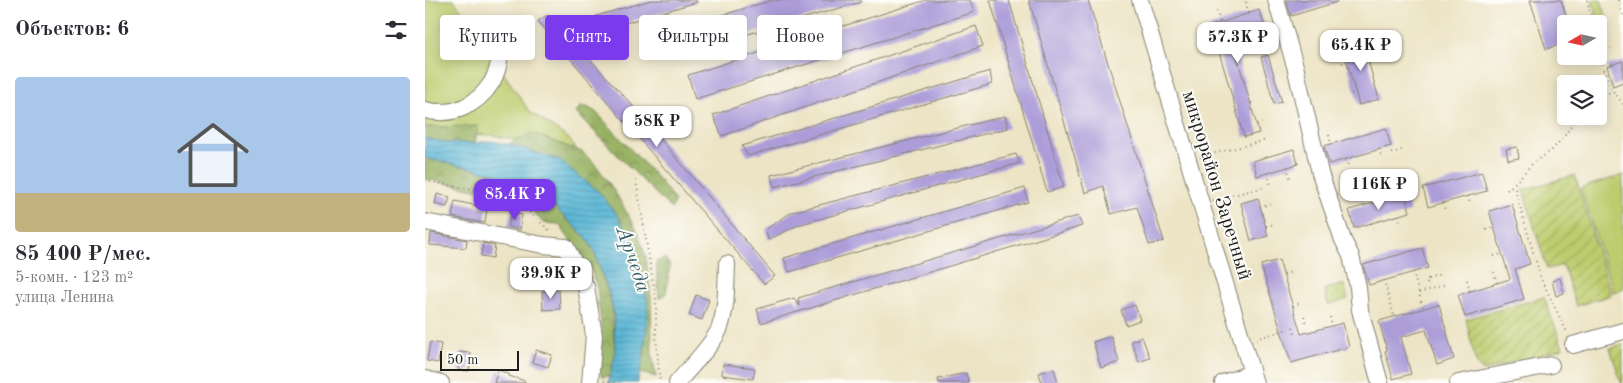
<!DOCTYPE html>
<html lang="ru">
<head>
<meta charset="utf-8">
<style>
	:root { --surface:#fff; --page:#f2f2f3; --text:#2b2b33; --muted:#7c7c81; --accent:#7c3aed }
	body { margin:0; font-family:"Old Standard TT",serif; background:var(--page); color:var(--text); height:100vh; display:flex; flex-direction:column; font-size:19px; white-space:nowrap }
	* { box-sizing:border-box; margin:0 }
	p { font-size:16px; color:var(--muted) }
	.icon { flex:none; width:28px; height:28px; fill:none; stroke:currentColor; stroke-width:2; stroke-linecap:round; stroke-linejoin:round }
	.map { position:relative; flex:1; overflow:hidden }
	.side { display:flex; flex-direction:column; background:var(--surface); width:425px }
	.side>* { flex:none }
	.banner { position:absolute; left:15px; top:15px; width:475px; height:45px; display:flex; gap:10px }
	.needle { width:32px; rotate:261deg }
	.tools { position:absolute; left:1132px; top:15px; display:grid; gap:10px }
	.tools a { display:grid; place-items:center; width:50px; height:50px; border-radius:5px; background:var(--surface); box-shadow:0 2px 12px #0003; font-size:25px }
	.scale { position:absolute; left:15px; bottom:12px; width:79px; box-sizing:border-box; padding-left:5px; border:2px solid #1c1c1c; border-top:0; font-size:14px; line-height:18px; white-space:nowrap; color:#1c1c1c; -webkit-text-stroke:4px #fdfcf7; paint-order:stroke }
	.price { position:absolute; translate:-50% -42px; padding:0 11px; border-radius:10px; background:#fff; color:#222; font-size:16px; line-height:32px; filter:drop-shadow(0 1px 2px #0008) }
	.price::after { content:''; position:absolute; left:50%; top:30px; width:15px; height:11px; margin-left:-8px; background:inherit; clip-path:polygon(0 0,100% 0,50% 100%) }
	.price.active { background:var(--accent); color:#fff }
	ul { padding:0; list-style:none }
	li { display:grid; align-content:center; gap:10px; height:265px; padding:0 15px }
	li span { display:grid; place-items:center; height:155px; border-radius:5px; color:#555 }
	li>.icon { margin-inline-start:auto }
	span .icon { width:90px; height:90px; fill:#fffc; stroke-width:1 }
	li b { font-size:21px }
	h2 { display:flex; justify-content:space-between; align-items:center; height:60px; padding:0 15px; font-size:21px }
	.chip { padding:0 18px; border-radius:5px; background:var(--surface); box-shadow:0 2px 12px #0003; font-size:18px; line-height:45px }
	.chip.active { background:var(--accent); color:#fff }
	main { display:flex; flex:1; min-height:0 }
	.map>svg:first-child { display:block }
	.grass { fill:#bdcc6e; stroke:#6c7445 }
	.forest { fill:url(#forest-crowns); stroke:#59663e }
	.park { fill:url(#park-dots); stroke:#6c7445 }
	.garden { fill:url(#garden-furrows); stroke:#6c7445 }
	.water { fill:url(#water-rules); stroke:#386878 }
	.building { fill:#ac9dd9 }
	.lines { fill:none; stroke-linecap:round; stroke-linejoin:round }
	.minor-casing { stroke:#848070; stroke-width:18 }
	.path { stroke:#848070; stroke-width:2; stroke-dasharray:1 4; stroke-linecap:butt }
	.minor { stroke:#fff; stroke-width:16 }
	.labels { text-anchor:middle; stroke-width:4; stroke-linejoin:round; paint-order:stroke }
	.street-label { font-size:20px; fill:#1c1c1c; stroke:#fdfcf7 }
	.water-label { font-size:21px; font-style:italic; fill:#36606f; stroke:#fdfcf7 }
</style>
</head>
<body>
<main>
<section class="side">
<h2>Объектов: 6<svg class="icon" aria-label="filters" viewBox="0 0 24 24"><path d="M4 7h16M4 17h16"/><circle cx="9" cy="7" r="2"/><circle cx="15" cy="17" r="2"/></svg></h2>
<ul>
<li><span style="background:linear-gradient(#a9c7e8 75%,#c2b280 0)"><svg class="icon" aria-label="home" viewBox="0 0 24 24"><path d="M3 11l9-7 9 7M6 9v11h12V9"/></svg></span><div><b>85 400 ₽/мес.</b><p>5-комн. · 123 m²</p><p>улица Ленина</p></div></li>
</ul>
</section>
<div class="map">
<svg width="1198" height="383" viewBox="0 0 1198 383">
	<defs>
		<pattern id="forest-crowns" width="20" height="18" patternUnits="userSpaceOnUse" patternTransform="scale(1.25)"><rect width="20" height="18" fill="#96b061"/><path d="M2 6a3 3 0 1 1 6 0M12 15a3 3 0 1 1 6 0" fill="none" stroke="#7a8e4f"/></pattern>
		<pattern id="park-dots" width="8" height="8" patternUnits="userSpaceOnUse" patternTransform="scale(1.25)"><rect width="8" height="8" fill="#bdcc6e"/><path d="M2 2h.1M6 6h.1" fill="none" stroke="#a2af5f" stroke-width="1.8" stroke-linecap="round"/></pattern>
		<pattern id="garden-furrows" width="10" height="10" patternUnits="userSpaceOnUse" patternTransform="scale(1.25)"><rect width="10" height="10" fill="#bdcc6e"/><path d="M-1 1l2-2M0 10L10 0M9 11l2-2" fill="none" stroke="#a2af5f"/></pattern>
		<pattern id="water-rules" width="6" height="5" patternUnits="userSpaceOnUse" patternTransform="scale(1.25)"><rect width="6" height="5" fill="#55b4d4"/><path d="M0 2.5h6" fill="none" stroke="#4692ab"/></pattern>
	</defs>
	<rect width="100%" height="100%" fill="#fdfcf7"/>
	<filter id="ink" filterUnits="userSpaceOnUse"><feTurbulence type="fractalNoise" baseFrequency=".02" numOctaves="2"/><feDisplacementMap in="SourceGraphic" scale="10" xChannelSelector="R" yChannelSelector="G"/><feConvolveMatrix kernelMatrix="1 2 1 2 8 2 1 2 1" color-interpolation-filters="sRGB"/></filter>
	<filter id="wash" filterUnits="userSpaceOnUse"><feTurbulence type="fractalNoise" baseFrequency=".0096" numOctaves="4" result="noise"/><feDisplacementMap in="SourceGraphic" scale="20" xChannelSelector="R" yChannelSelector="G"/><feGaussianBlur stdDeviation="1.12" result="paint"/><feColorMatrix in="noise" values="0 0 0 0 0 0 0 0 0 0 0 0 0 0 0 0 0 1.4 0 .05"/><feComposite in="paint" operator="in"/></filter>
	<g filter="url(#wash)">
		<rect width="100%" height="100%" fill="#ede4c5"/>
		<path class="grass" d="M0,0H29L104,111L143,138L167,169L103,143L68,135L28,134L0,127Z
			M1167,0H1176L1185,28L1177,31Z
			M1198,175V289L1188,292L1156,188Z"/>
		<path class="forest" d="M155,107H162L171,112L237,183L250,201L246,209L151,113Z
			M53,126L50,143H23L0,138V127Z
			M107,133L157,152L171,165L189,190L212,231L221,257L226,297L227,354L231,377L215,373L223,317L134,160L84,144Z
			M0,158L67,173L84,182L112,191L126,201L131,209L161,237L169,251L187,305L190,356L185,376L177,377L175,372L177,356L176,323L172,288L166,269L154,257L145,240L134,224L118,223L100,202L70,193L0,179Z
			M240,258L245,266L241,293L234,299L231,262Z"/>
		<path class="park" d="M919,284L923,299L903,305L899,289Z"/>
		<path class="garden" d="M1150,175L1186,295L1151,306L1138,265L1122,269L1098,190Z
			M1119,297L1138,348L1059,371L1053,366L1050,360L1041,319Z
			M1198,344V383H1196L1185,348Z"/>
		<path class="water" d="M0,138L23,143H50L65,141L83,144L134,160L173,191L191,213L209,245L222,298L223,317L218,360L213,379V383H183L190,356L189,315L185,296L177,273L169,251L161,237L131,209L126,201L112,191L84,182L67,173L0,158Z"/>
		<g id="blocks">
			<path class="building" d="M226,0H271L272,2L176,30L171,16Z
				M348,0H436V2L242,57L230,35Z
				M501,0H545L549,12L270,99L263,75Z
				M565,0H584L639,187L622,192Z
				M604,0H663L739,241L724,245L712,207L686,214L678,186L660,193Z
				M861,0H911L912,2L866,16Z
				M1105,0H1136L1144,24H1141V43L1121,49Z
				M834,10L841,29L807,40L834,133L819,137L792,45L785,26Z
				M122,15L130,21L208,106L350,276L339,284L113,21Z
				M551,26L558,46L297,136L288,115Z
				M937,39L954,99L934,105L917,45Z
				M843,55L857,102L849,104L836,57Z
				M1198,61V82L1188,86L1182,66Z
				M565,71L567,84L323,156L317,146Z
				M580,116L583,128L349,187L346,175Z
				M961,128L966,146L904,164L899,146Z
				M1092,147L1094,158L1083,160L1081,149Z
				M869,149L873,164L832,176L828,161Z
				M591,154L595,163L373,225L343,240L341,229L367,212Z
				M1057,172L1062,191L1003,207L998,188Z
				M600,188L603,202L364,272L359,258Z
				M12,194L25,197L22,207L10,204Z
				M980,194L985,212L929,228L924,210Z
				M833,198L843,236L826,241L816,203Z
				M30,201L62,208L60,223L27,217Z
				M1087,204L1105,264L1090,269L1099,299L1040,317L1033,295L1085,279L1064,211Z
				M86,213L97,215L95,230L83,227Z
				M653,216L657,226L336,323L332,309L369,298L375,306L373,298Z
				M6,233L42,240L41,248L5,245Z
				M58,243L70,246L68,258L56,256Z
				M997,248L1003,268L944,285L938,265Z
				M854,260L876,334L918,323L924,347L866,363L836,265Z
				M95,268L110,269L109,284L94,283Z
				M1135,278L1139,293L1131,296L1127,281Z
				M134,290L135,309L118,310L117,291Z
				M271,295L284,300L277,320L264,315Z
				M1014,304L1029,359L1012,365L1001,330L976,337L986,374L968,379L960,351L962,350L954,321Z
				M710,305L715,320L701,325L696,310Z
				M686,336L694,362L676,368L668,342Z
				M717,337L725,358L714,362L706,341Z
				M5,342L16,344L13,363L2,361Z
				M111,350L127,355L123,367L107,362Z
				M35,352L46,353L44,371L33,370Z
				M298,364L330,368L328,379L297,375Z
				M629,369L633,383H617L614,373Z
				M73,370L84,374V376L100,381V383H69Z
				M541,373L544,383H514L513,379Z"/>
		</g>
	</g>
	<g filter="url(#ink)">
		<use href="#blocks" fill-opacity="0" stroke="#848070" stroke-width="1"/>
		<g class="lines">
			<defs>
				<path id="minor" d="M715,0L830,383
					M851,0L870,66L895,173L918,240L926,256L933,287L935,310L955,383
					M0,110C27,117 52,106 67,82C70,76 74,67 74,60C74,55 72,50 70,45
					M0,222L118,245L141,247L161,287L169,335L165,383
					M1148,345L1198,331
					M0,379L16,383
					M252,383C264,368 290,343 295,327C302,307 301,285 302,264
					M798,383L827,373
					M1033,383L1126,365"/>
			</defs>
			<use href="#minor" class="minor-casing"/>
			<path class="path" d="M1162,0L1168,24
				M1193,0L1198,15
				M821,2L823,13
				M792,11L795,23
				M1174,39L1177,66L1188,91L1198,104
				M1176,51L1186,48
				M814,63L819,61
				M917,63L922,61
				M819,82L824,80
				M1171,84L1179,70
				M926,94L931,93
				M1174,97L1188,91
				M826,103L831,102
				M832,125L837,123
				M904,135L906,144
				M954,149L956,156
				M966,153L977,150
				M775,157L842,140
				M921,159L923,165
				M862,167L866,181
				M843,173L846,186
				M211,180L231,300V337L235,383
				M0,181L47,189L102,210L125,231
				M1090,189L1116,279L1143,334
				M1082,190L1091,182L1107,164L1127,150L1140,135L1152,116
				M1043,196L1045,204
				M788,200L840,187
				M1018,203L1020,211
				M835,207L845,204
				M973,215L975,223
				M946,223L948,232
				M841,226L850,224
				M1061,230L1069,227
				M1069,256L1077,254
				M988,272L998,308
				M1069,272L1072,283
				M859,275L866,272
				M959,280L969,316
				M1042,280L1045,291
				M1002,284L1003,279L1016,275
				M994,293L1019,285
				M868,306L875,303
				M879,316L881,323
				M905,317L907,326
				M868,327L871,336
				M831,340L834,338L863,329
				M179,381L192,383"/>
			<use href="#minor" class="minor"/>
		</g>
	</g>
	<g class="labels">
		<g class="street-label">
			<text transform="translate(793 185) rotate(73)" y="7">микрорайон Заречный</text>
		</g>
		<g class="water-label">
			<text transform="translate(209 259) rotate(71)" y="7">Арчеда</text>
		</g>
	</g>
</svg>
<div class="tools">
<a><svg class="needle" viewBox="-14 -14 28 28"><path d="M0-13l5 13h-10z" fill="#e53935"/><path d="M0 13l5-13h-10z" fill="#7c7c81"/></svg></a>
<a><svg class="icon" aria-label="layers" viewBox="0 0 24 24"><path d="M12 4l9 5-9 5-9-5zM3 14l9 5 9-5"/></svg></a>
</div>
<div class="scale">50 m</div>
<b class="price" style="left:813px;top:64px">57.3K ₽</b>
<b class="price" style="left:936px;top:72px">65.4K ₽</b>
<b class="price" style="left:232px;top:148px">58K ₽</b>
<b class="price" style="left:954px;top:211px">116K ₽</b>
<b class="price active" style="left:90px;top:221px">85.4K ₽</b>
<b class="price" style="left:126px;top:300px">39.9K ₽</b>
<div class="banner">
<a class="chip">Купить</a>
<a class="chip active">Снять</a>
<a class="chip">Фильтры</a>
<a class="chip">Новое</a>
</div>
</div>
</main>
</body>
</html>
